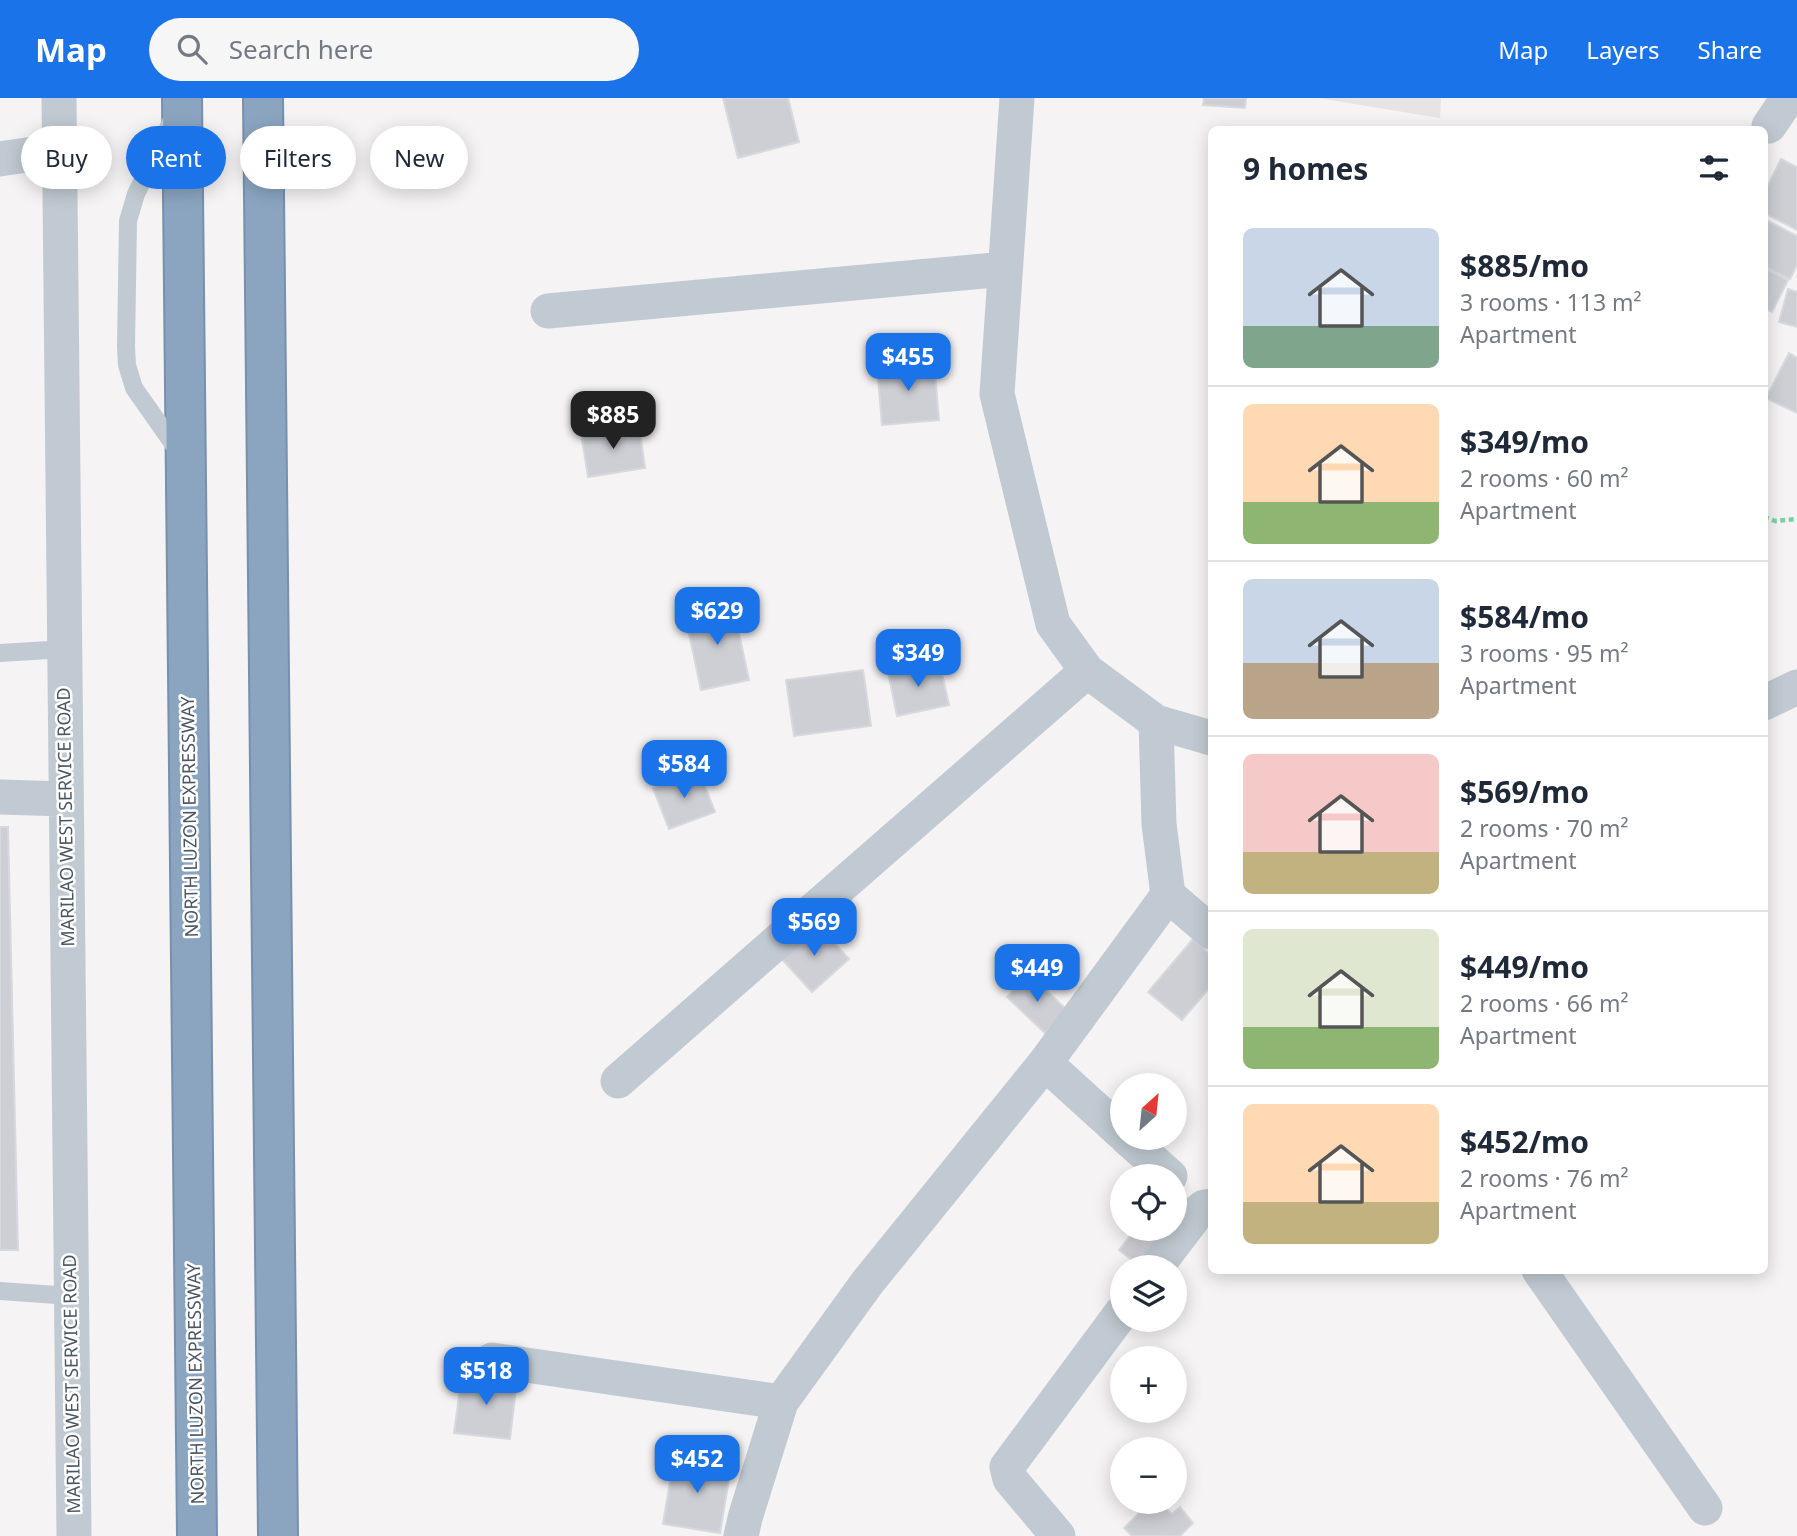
<!DOCTYPE html>
<html lang="en">
<head>
<meta charset="utf-8">
<style>
	:root { --surface:#fff; --page:#f6f6f7; --text:#1f2937; --muted:#747a83; --line:#e0e1e3; --accent:#1a73e8 }
	body { margin:0; font-family:"Noto Sans",sans-serif; background:var(--page); color:var(--text); height:100vh; display:flex; flex-direction:column; font-size:26px; white-space:nowrap }
	* { box-sizing:border-box; margin:0 }
	p { font-size:23px; color:var(--muted) }
	.icon { flex:none; width:38px; height:38px; fill:none; stroke:currentColor; stroke-width:2; stroke-linecap:round; stroke-linejoin:round }
	.map { position:relative; flex:1; overflow:hidden }
	.panel { position:absolute; left:1208px; top:28px; width:560px; height:1148px; display:flex; flex-direction:column; background:var(--surface); border-radius:10px; box-shadow:0 4px 18px #0003 }
	.panel>* { flex:none }
	.guide { position:absolute; left:21px; top:28px; width:665px; height:63px; display:flex; gap:14px }
	.needle { width:46px; rotate:27deg }
	.buttons { position:absolute; left:1110px; top:975px; display:grid; gap:14px }
	.buttons a { display:grid; place-items:center; width:77px; height:77px; border-radius:50%; background:var(--surface); box-shadow:0 4px 18px #0003; font-size:35px }
	.price { position:absolute; translate:-50% -60px; padding:0 16px; border-radius:14px; background:var(--accent); color:#fff; font-size:23px; line-height:46px; filter:drop-shadow(0 2px 4px #0008) }
	.price::after { content:''; position:absolute; left:50%; top:42px; width:21px; height:16px; margin-left:-10px; background:inherit; clip-path:polygon(0 0,100% 0,50% 100%) }
	.price.on { background:#222; color:#fff }
	ul { padding:0; list-style:none }
	li { display:flex; align-items:center; gap:21px; height:175px; padding:0 35px }
	li+li { border-top:2px solid var(--line) }
	li span { display:grid; place-items:center; flex:none; width:196px; height:140px; border-radius:10px; color:#555 }
	li>.icon { margin-inline-start:auto }
	span .icon { width:84px; height:84px; fill:#fffc; stroke-width:1 }
	li b { font-size:30px }
	h2 { display:flex; justify-content:space-between; align-items:center; height:84px; padding:0 35px; font-size:30px }
	.tag { padding:0 24px; border-radius:32px; background:var(--surface); box-shadow:0 4px 18px #0003; font-size:24px; line-height:63px }
	.tag.on { background:var(--accent); color:#fff }
	header { display:flex; align-items:center; gap:42px; box-sizing:border-box; height:98px; padding:0 35px; background:var(--accent); color:#fff }
	header strong { font-size:33px }
	nav { display:flex; gap:38px; margin-inline-start:auto; font-size:24px }
	.search { width:490px; height:63px; background:var(--page); display:flex; align-items:center; gap:18px; box-sizing:border-box; padding:0 24px; border-radius:38px; color:var(--muted); font-size:26px }
	.map>svg:first-child { display:block }
	.education { fill:#e6e4e5 }
	.building { fill:#cdcfd5; stroke:#d7d9de; stroke-width:2 }
	.lines { fill:none; stroke-linecap:round; stroke-linejoin:round }
	.motorway-casing { stroke:#7690ad; stroke-width:42 }
	.path { stroke:#7ad0a6; stroke-width:4.5; stroke-dasharray:5 3.5; stroke-linecap:butt }
	.service { stroke:#c1cad2; stroke-width:18 }
	.minor { stroke:#c1cad2; stroke-width:35 }
	.motorway { stroke:#8ba5c1; stroke-width:38 }
	.labels { text-anchor:middle; stroke-width:5; stroke-linejoin:round; paint-order:stroke }
	.street-label { font-size:18px; fill:#4a5661; stroke:#fff }
</style>
</head>
<body>
<header>
<strong>Map</strong>
<div class="search"><svg class="icon" aria-label="search" viewBox="0 0 24 24"><circle cx="10" cy="10" r="6"/><path d="M15 15l6 6"/></svg>Search here</div>
<nav><a>Map</a><a>Layers</a><a>Share</a></nav>
</header>
<div class="map">
<svg width="1797" height="1438" viewBox="0 0 1797 1438">
	<rect width="100%" height="100%" fill="#f5f3f3"/>
	<path class="education" d="M1318,0H1441L1440,20Z"/>
	<path class="building" d="M723,0H788L799,44L738,60Z
		M1204,0H1246L1245,10L1203,7Z
		M1781,61L1797,69V132L1764,115V95Z
		M1764,121L1797,138V167L1790,181L1764,168Z
		M1764,170L1788,182L1772,214L1764,210Z
		M1788,191L1797,194V229L1779,224Z
		M1789,255L1797,260V315L1766,300Z
		M934,263L939,322L882,327L877,268Z
		M639,327L645,370L588,379L581,335Z
		M733,507L749,582L701,592L685,517Z
		M939,563L949,607L897,618L888,574Z
		M863,572L871,628L794,638L786,582Z
		M699,673L715,714L669,731L653,690Z
		M0,729H8L18,1152H0Z
		M816,825L849,861L812,894L779,858Z
		M1193,841L1211,857V888L1182,922L1148,894Z
		M1029,876L1067,912L1045,935L1007,899Z
		M1136,1130H1173L1141,1169L1119,1152Z
		M462,1276L517,1282L510,1341L454,1335Z
		M674,1359L731,1369L720,1435L663,1426Z
		M1150,1404H1159L1172,1416L1180,1409L1193,1425L1180,1438H1132L1124,1430Z"/>
	<g class="lines">
		<defs>
			<path id="motorway" d="M182,0L197,1438
				M263,0L278,1438"/>
		</defs>
		<use href="#motorway" class="motorway-casing"/>
		<path class="path" d="M1764,419L1775,423L1797,421"/>
		<path class="service" d="M172,22L136,96L128,123L126,249L127,267L134,290L179,354
			M0,555L65,551
			M0,1193L71,1198"/>
		<path class="minor" d="M59,0L74,1438
			M1769,28L1788,0
			M0,61L60,52
			M548,213L1005,171
			M1764,605L1797,589
			M1156,624L1211,640
			M0,699L65,701
			M1168,797L1211,834
			M1045,965L1122,1035
			M618,983L1087,573
			M1127,1040L1170,1078
			M1156,1169L1198,1114L1204,1109L1211,1108
			M1539,1172L1705,1410
			M492,1262L781,1304
			M741,1438L745,1420L781,1304L867,1185L1045,965L1168,797L1159,726L1156,624L1087,573L1053,526L997,296L1017,0
			M1058,1438L1010,1381L1007,1369L1122,1214"/>
		<use href="#motorway" class="motorway"/>
	</g>
	<g class="labels">
		<g class="street-label">
			<text transform="translate(66 719) rotate(-91)" y="6">MARILAO WEST SERVICE ROAD</text>
			<text transform="translate(190 719) rotate(-91)" y="6">NORTH LUZON EXPRESSWAY</text>
			<text transform="translate(72 1286) rotate(-91)" y="6">MARILAO WEST SERVICE ROAD</text>
			<text transform="translate(196 1286) rotate(-91)" y="6">NORTH LUZON EXPRESSWAY</text>
		</g>
	</g>
</svg>
<div class="buttons">
<a><svg class="needle" viewBox="-14 -14 28 28"><path d="M0-13l5 13h-10z" fill="#e53935"/><path d="M0 13l5-13h-10z" fill="#747a83"/></svg></a>
<a><svg class="icon" aria-label="locate" viewBox="0 0 24 24"><circle cx="12" cy="12" r="6"/><path d="M12 2v4M12 18v4M2 12h4M18 12h4"/></svg></a>
<a><svg class="icon" aria-label="layers" viewBox="0 0 24 24"><path d="M12 4l9 5-9 5-9-5zM3 14l9 5 9-5"/></svg></a>
<a>+</a>
<a>−</a>
</div>
<b class="price" style="left:908px;top:295px">$455</b>
<b class="price on" style="left:613px;top:353px">$885</b>
<b class="price" style="left:717px;top:549px">$629</b>
<b class="price" style="left:918px;top:591px">$349</b>
<b class="price" style="left:684px;top:702px">$584</b>
<b class="price" style="left:814px;top:860px">$569</b>
<b class="price" style="left:1037px;top:906px">$449</b>
<b class="price" style="left:486px;top:1309px">$518</b>
<b class="price" style="left:697px;top:1397px">$452</b>
<div class="guide">
<a class="tag">Buy</a>
<a class="tag on">Rent</a>
<a class="tag">Filters</a>
<a class="tag">New</a>
</div>
<section class="panel">
<h2>9 homes<svg class="icon" aria-label="filters" viewBox="0 0 24 24"><path d="M4 7h16M4 17h16"/><circle cx="9" cy="7" r="2"/><circle cx="15" cy="17" r="2"/></svg></h2>
<ul>
<li><span style="background:linear-gradient(#c9d6e8 70%,#7fa58c 0)"><svg class="icon" aria-label="home" viewBox="0 0 24 24"><path d="M3 11l9-7 9 7M6 9v11h12V9"/></svg></span><div><b>$885/mo</b><p>3 rooms · 113 m²</p><p>Apartment</p></div></li>
<li><span style="background:linear-gradient(#ffd9b3 70%,#8fb573 0)"><svg class="icon" aria-label="home" viewBox="0 0 24 24"><path d="M3 11l9-7 9 7M6 9v11h12V9"/></svg></span><div><b>$349/mo</b><p>2 rooms · 60 m²</p><p>Apartment</p></div></li>
<li><span style="background:linear-gradient(#c9d6e8 60%,#b9a48a 0)"><svg class="icon" aria-label="home" viewBox="0 0 24 24"><path d="M3 11l9-7 9 7M6 9v11h12V9"/></svg></span><div><b>$584/mo</b><p>3 rooms · 95 m²</p><p>Apartment</p></div></li>
<li><span style="background:linear-gradient(#f6c9c9 70%,#c2b280 0)"><svg class="icon" aria-label="home" viewBox="0 0 24 24"><path d="M3 11l9-7 9 7M6 9v11h12V9"/></svg></span><div><b>$569/mo</b><p>2 rooms · 70 m²</p><p>Apartment</p></div></li>
<li><span style="background:linear-gradient(#dfe7d0 70%,#8fb573 0)"><svg class="icon" aria-label="home" viewBox="0 0 24 24"><path d="M3 11l9-7 9 7M6 9v11h12V9"/></svg></span><div><b>$449/mo</b><p>2 rooms · 66 m²</p><p>Apartment</p></div></li>
<li><span style="background:linear-gradient(#ffd9b3 70%,#c2b280 0)"><svg class="icon" aria-label="home" viewBox="0 0 24 24"><path d="M3 11l9-7 9 7M6 9v11h12V9"/></svg></span><div><b>$452/mo</b><p>2 rooms · 76 m²</p><p>Apartment</p></div></li>
</ul>
</section>
</div>
</body>
</html>
